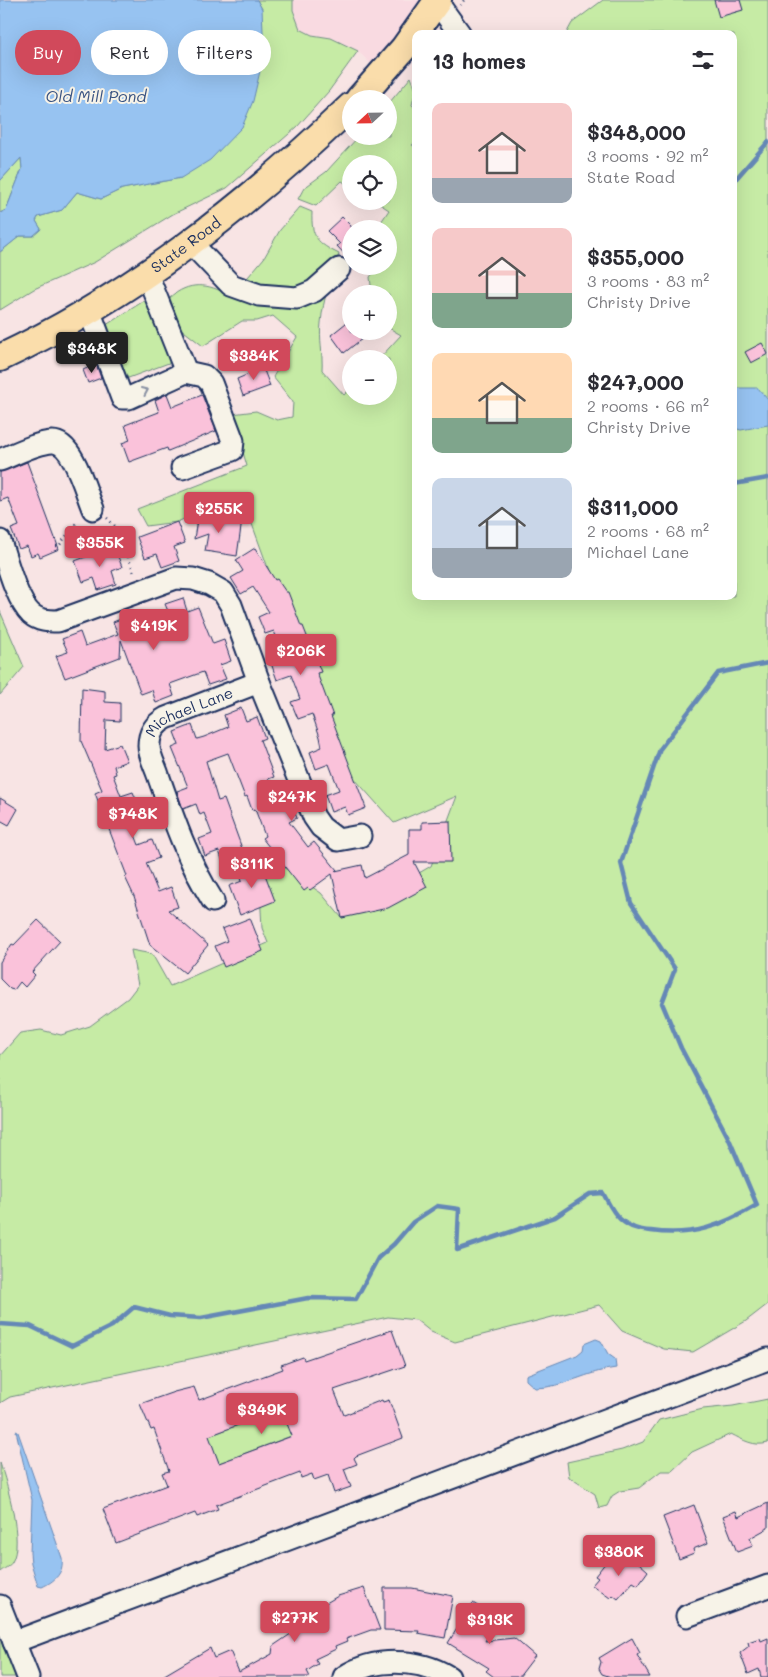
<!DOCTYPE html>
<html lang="en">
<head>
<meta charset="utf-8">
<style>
	:root { --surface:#fff; --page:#f2f2f3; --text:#2b2b33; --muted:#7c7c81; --accent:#d1495b }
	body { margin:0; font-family:Mali,sans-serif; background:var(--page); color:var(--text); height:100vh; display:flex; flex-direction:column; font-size:19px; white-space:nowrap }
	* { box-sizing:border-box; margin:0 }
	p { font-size:16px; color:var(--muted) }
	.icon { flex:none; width:28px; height:28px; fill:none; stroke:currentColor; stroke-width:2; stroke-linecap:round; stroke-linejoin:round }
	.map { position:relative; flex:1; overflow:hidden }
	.panel { position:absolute; left:412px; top:30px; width:325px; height:570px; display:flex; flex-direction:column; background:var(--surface); border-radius:10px; box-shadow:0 5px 20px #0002 }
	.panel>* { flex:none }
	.guide { position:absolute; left:15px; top:30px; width:322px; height:45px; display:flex; gap:10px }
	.needle { width:32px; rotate:248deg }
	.tools { position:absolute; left:342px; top:90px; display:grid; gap:10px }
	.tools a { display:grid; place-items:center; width:55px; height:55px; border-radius:50%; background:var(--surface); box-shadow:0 5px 20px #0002; font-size:25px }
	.price { position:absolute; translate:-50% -42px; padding:0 11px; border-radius:5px; background:var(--accent); color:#fff; font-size:16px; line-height:32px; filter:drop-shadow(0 1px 2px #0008) }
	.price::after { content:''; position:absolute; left:50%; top:30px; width:15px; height:11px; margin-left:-8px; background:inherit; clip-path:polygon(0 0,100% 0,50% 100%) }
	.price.selected { background:#222; color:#fff }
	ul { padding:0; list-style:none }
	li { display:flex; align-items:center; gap:15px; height:125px; padding:0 20px }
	li span { display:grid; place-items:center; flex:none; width:140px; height:100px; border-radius:10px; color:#555 }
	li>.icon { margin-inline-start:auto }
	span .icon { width:60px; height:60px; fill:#fffc; stroke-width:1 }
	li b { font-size:21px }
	h2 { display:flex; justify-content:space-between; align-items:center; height:60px; padding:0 20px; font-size:21px }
	.tag { padding:0 18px; border-radius:22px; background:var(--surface); box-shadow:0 5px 20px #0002; font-size:18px; line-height:45px }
	.tag.selected { background:var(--accent); color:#fff }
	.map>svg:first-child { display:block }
	.built { fill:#f9dae1 }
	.green { fill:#c6eba5; stroke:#708d82 }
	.water { fill:#97c3f1; stroke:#6588b6 }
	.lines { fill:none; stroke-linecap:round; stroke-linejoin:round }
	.stream { stroke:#6588b6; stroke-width:4.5 }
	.building { fill:#fac2da; stroke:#1b2f5e; fill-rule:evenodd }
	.minor-casing { stroke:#1b2f5e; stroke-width:25 }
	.major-casing { stroke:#1b2f5e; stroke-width:30 }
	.path { stroke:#1b2f5e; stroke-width:2.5; stroke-dasharray:1 4; stroke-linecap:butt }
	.minor { stroke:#f7f3e8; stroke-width:21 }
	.major { stroke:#faddab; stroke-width:26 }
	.oneway { stroke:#8991a3 }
	.labels { text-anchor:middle; stroke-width:4; stroke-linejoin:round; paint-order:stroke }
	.street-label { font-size:15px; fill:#1b2f5e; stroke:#f7f3e8 }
	.water-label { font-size:16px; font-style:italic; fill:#3a5483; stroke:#f7f3e8 }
</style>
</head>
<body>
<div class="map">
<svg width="768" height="1677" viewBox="0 0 768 1677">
	<rect width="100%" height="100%" fill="#f8e4e4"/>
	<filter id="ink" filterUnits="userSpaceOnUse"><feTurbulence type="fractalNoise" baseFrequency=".02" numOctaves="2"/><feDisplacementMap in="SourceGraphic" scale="10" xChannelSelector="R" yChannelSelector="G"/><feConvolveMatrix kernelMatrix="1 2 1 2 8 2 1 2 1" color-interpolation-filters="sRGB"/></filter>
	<g filter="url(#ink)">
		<path class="built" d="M293,0H430L379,72L358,51L331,38L312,35L300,29L293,10Z"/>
		<path class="green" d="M257,0H293V10L300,29L312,35L331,38L358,51L329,91L297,127L227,188L173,214L95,262L34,289L0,310V252L20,236H33L41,229L36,221L38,217L62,210L77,192L101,199L122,189L181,178L262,9Z
			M603,0H768V1304L746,1321L693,1352L664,1349L622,1331L599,1305L455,1342L431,1332L416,1320L388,1317L10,1397L0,1403V1056L20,1033L41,1030L61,1035L90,1026L128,998L138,985L131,950L152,954L170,986L268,943L262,928L258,856H267L321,893L342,918L431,866L457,796L394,823L338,760L252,524L210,508L177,522L146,526L137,509L247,466L232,414L256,411L277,420L292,417L293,402L273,377L297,337L273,316L257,321H242L203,346L180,328L170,298C188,281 209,283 228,295L248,277L264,258L280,230L300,207L312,212C311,237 317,243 339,254C331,277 323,299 321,323C319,338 323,354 322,370L344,395L351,388V396H389V359H379L401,335L389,328V294H372L370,277L379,266H389V229H369L381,222L389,210L375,201H389V164H351V187L342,181L316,206L298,199L304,188L326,172L359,136H389V103L411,77L416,90L412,105L416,109V141L412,145L416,148V596H734V34H566L572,23Z
			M21,158L22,169L6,210L0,213V181Z
			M150,297L174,361L123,380L103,327Z
			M0,611L24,667L0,695Z
			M768,1399V1443C754,1447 743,1440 731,1434L692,1452L672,1471H661L639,1488L620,1491L612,1496L607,1506L599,1508L595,1494L569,1477L567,1462L622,1450L643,1442L659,1420L703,1409L733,1406Z
			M281,1409L285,1420L295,1416L302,1432L219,1463L215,1454L198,1440Z
			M0,1463C7,1484 24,1542 12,1562C10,1566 3,1569 0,1572Z
			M0,1604L29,1677H0Z"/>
		<path class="water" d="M0,0H257L262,9L264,54L253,101L242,127L210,160L181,178L122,189L101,199L77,192L62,210L38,217L36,221L41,229L33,236H20L0,252V213L6,210L22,169L21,158L0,181Z
			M734,388H758L768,400V425L741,430L734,428Z
			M596,1339L601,1341L608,1354L615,1359L616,1368C588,1371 563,1388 535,1388L526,1380V1375L577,1355L583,1350L584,1344Z
			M16,1431L18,1432L62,1558C64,1573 55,1581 42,1587L38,1586L31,1563L30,1553L32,1500Z"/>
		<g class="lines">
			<path class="stream" d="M734,181L768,142
				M734,484L768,478
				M0,1324L30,1326L72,1346L112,1326L134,1307L170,1316L201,1318L308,1298L356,1299L378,1258L394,1244L413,1222L437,1206L459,1209L457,1250L555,1217L590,1194L603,1193C608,1202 613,1213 620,1219C630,1228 639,1230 651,1231C692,1237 722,1226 757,1205L729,1139L681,1048L662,1003L675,969L631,903L621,863L660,749L718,673L768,663"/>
		</g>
		<path class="building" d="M714,0H740L743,10L719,17Z
			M342,217L351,226V261L337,246L340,244L327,231Z
			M351,319V331H372L344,353L331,335Z
			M762,343L768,354L751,363L745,352Z
			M96,364L101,378L88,383L83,370Z
			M262,365L270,386L243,396L237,379L251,373L249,370Z
			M167,394L172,407L202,395L216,431L168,451L167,448L129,462L122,443L130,440L125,425L159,412L155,400Z
			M27,462L59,549L40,557L38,553L31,556L27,546L19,549L11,529L19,526L8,498L0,501V472Z
			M198,513L242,520L237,556L205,551L208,534L194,539Z
			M177,522L185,543L174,547L179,561L162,567L157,554L145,558L137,537Z
			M114,546L122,567L112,571L116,584L98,590L94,578L83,582L75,561Z
			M255,548L275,580L277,579L286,592H288L301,626H303L321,672L317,673L333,716H331L366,808L348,815L345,807L331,812L325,795L339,790L329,764L316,769L310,752L322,747L320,737L312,714L298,719L291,702L300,699L291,675L277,680L271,663L284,658L274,631L265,634L258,617L269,612L253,587L241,594L231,578L243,571L236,560Z
			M183,598L187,611L198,607L213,644L224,640L231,661L220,665L226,679L208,685L203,672L170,684L174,696L156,703L152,690L141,694L121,640L120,657L65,678L56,656L68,652L62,639L80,632L85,646L118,634L113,622L131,615L136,629L170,616L165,604Z
			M82,688L105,691V702L120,703V721L106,720L105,749L120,744L127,761L114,766L116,774L113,775L121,796L133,792L140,809L127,814L139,845L152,840L159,858L146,863L158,892L171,887L178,907L168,910L208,945L185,973L150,945L134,896L125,877L127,876L95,793L102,790L81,741Z
			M241,708L246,721L257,717L265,738L260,740L274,777L268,779L278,805L290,801L297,818L289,822L308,847L314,842L337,870L335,871L362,865L365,878L409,855V829H422V822L450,821L451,862H414L427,887L388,908L342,918L332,874L310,890L308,888L304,891L262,838L265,836L255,809L252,810L247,796L245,797L228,753L206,761L218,801L224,799L244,854L223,862L219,851L205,856L199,839L212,834L204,813L200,815L196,804L183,809L177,791L188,787L172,748L179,745L174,732L192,725L197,739L204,737L228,727L224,715Z
			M0,798L18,809L9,825L0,820Z
			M260,861L275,901L240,915L229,886L242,881L238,870Z
			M250,918L263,951L224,967L215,946L227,941L222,929Z
			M38,920L60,941L32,972L35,975L25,987L20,982L14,990L10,989L0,979V962L12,944L14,945Z
			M392,1330L405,1366L334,1390L344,1415L382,1400L383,1402L389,1400L403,1438L356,1456L354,1458L357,1464L344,1469L351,1487L334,1493L328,1475L314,1480L312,1474L301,1478L300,1473L216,1505L218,1509L197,1517L195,1513L116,1543L103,1509L167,1485L162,1473L169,1471L154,1429L151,1430L140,1404L174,1392L194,1387L199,1400L283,1369L281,1365L303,1357L304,1360ZM281,1409L292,1436L219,1463L209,1436Z
			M768,1503V1528L750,1538L753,1546L737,1552L723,1516L736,1511L738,1517Z
			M694,1505L708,1543L693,1549L694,1553L679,1559L663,1517Z
			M630,1555L648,1571L638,1585L633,1582L618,1599L613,1595L610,1598L592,1585L598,1578L595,1576L610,1557L621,1566Z
			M364,1588L380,1630H371L346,1639L347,1641L335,1646L336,1649L315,1659L318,1664L307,1671L310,1677H161L210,1648L214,1658L230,1651L239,1672L272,1654L273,1646L307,1623L304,1616L338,1596Z
			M384,1588H412L453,1596L445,1638L418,1633L419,1631L384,1630Z
			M473,1603L499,1620L485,1641L514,1638L535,1656L519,1677H494L486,1671L489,1668L448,1643Z
			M632,1638L640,1653L637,1655L650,1677H611L602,1674L599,1669L601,1662L599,1658Z
			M760,1638L761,1641L768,1638V1677H761L759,1669L748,1674L740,1653L749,1646L748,1642Z"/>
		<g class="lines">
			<defs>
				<g id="minor">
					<path d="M437,2L460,34"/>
					<path d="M191,243L231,285L259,295L297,298L314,291L339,269"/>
					<path d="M89,310L122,398H129L186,372L147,274"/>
					<path d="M0,460C16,454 35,443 52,442C73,441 86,493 93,509"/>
					<path d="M182,468L232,450L233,441L211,383L204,376L186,372"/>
					<path d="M0,541C7,562 16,599 31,614C39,621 49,621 58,621L176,578L193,579L209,584L223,592L231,605L259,682L314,817L321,827L338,840L360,836"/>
					<path id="s1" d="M213,901C188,862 173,818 158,775C155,766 149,755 149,746C149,732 155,724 166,718L259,682"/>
					<path d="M0,1606L28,1677"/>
					<path d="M687,1616L768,1586"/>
					<path d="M14,1642L768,1359"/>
					<path d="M344,1677C373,1657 419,1658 449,1677"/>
				</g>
				<g id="major">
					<path d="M359,99L404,48L438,0"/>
					<path id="s2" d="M0,358C132,296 246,206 351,106"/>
				</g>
			</defs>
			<use href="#minor" class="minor-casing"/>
			<use href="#major" class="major-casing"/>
			<path class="path" d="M460,5L464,0
				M107,518L117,528L135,575
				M56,546H59L76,523"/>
			<use href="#minor" class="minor"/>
			<use href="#major" class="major"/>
		</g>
		<defs><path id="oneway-chevron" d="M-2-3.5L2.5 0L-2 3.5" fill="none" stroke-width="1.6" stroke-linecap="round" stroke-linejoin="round" transform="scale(1.25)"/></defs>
		<use class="oneway" href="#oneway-chevron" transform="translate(145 391) rotate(-24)"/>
	</g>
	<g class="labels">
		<g class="street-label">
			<text dy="5" stroke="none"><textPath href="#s2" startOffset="218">State Road</textPath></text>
			<text dy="5" stroke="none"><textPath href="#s1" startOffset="226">Michael Lane</textPath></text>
		</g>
		<g class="water-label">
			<text x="96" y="102">Old Mill Pond</text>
		</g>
	</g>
</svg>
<div class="tools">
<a><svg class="needle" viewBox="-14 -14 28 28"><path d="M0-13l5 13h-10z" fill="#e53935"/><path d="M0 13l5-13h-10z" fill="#7c7c81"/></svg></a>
<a><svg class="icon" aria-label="locate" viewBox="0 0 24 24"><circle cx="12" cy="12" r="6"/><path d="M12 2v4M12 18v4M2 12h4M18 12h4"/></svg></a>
<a><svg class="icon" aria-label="layers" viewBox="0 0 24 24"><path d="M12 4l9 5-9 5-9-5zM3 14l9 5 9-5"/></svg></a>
<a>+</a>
<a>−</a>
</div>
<b class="price selected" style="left:92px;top:374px">$348K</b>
<b class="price" style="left:254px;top:381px">$384K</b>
<b class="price" style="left:219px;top:534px">$255K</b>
<b class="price" style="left:100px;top:568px">$355K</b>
<b class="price" style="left:154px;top:651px">$419K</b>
<b class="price" style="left:301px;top:676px">$206K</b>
<b class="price" style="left:292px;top:822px">$247K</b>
<b class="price" style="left:133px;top:839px">$748K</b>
<b class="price" style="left:252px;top:889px">$311K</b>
<b class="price" style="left:262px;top:1435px">$349K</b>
<b class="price" style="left:619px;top:1577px">$380K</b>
<b class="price" style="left:295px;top:1643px">$277K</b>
<b class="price" style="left:490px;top:1645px">$313K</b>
<div class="guide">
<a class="tag selected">Buy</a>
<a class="tag">Rent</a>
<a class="tag">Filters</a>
</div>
<section class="panel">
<h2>13 homes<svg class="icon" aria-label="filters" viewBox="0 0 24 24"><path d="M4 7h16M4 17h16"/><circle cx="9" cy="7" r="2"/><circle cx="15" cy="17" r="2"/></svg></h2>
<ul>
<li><span style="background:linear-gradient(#f6c9c9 75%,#9aa5b1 0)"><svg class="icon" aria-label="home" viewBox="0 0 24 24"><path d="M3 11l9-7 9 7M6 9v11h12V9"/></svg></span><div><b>$348,000</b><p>3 rooms · 92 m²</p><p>State Road</p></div></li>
<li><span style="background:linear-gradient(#f6c9c9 65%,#7fa58c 0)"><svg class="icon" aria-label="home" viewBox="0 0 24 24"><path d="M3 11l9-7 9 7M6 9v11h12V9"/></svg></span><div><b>$355,000</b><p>3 rooms · 83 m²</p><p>Christy Drive</p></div></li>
<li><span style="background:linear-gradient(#ffd9b3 65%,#7fa58c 0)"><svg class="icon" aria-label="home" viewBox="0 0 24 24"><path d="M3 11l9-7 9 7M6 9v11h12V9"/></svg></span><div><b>$247,000</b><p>2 rooms · 66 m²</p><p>Christy Drive</p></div></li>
<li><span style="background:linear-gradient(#c9d6e8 70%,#9aa5b1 0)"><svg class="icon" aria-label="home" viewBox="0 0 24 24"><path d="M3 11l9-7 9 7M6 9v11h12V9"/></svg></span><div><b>$311,000</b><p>2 rooms · 68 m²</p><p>Michael Lane</p></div></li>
</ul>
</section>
</div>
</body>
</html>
